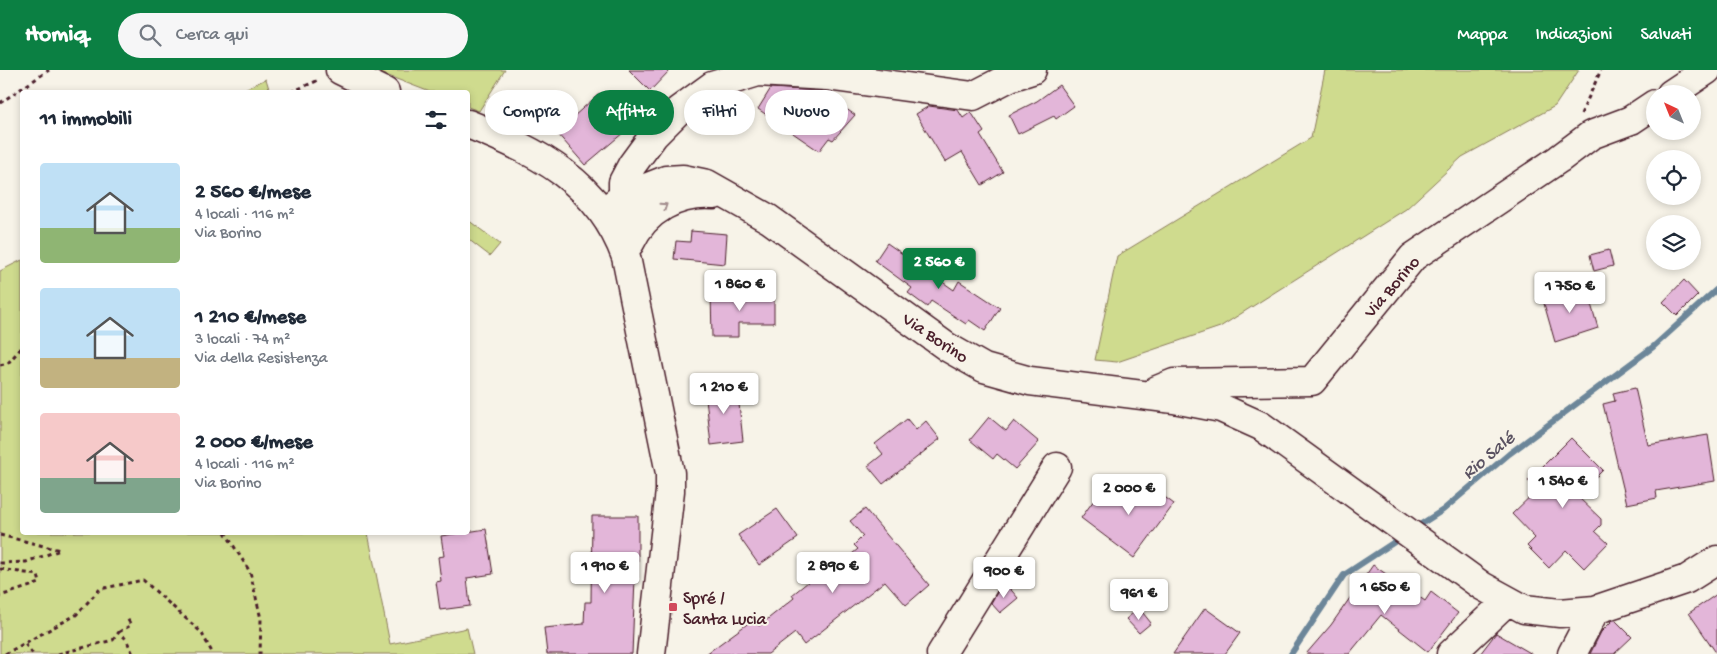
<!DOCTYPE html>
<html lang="it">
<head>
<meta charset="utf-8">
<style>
	:root { --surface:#fff; --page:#f6f6f7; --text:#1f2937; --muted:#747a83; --accent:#0b8043 }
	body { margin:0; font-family:"Gochi Hand",sans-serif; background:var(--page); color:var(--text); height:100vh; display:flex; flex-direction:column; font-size:19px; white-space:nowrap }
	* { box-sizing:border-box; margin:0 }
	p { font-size:16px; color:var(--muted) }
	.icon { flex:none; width:28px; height:28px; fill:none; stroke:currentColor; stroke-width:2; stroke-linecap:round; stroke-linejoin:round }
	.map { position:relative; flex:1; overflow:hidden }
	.details { position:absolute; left:20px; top:20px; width:450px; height:445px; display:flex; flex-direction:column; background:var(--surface); border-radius:5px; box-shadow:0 2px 8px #0003 }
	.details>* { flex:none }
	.guide { position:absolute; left:485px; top:20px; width:475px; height:45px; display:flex; gap:10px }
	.needle { width:32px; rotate:317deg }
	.fabs { position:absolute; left:1646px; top:15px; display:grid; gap:10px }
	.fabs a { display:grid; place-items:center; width:55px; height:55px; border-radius:50%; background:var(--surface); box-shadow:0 2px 8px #0003; font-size:25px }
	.price { position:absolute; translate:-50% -42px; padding:0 11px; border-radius:5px; background:#fff; color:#222; font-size:16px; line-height:32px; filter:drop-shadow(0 1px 2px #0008) }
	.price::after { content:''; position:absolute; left:50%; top:30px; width:15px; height:11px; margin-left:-8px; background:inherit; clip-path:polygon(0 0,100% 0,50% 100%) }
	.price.active { background:var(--accent); color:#fff }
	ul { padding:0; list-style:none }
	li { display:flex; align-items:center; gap:15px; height:125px; padding:0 20px }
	li span { display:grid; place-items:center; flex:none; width:140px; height:100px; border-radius:5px; color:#555 }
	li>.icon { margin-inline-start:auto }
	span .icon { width:60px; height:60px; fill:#fffc; stroke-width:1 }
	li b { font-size:21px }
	h2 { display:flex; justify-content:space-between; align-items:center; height:60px; padding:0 20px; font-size:21px }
	.pill { padding:0 18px; border-radius:22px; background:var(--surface); box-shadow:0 2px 8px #0003; font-size:18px; line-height:45px }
	.pill.active { background:var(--accent); color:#fff }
	header { display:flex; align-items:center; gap:30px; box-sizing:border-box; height:70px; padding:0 25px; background:var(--accent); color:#fff }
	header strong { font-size:24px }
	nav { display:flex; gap:28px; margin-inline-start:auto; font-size:18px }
	.search { width:350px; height:45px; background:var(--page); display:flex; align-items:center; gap:12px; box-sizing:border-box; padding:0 18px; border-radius:28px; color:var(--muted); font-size:19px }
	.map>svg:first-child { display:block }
	.green { fill:#cfdb8e; stroke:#8c7d5c }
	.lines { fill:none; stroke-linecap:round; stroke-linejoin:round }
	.stream { stroke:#6c8699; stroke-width:6 }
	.building { fill:#e3b6d9; stroke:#4a1f2b }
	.minor-casing { stroke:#4a1f2b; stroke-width:31 }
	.path { stroke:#4a1f2b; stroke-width:3; stroke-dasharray:4 4; stroke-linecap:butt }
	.minor { stroke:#f7f3e8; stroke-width:28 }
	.oneway { stroke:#a0898a }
	.poi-dot { fill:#d1495b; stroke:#f7f3e8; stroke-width:2 }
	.labels { text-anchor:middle; stroke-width:4; stroke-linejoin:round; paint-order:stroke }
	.street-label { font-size:18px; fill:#4a1f2b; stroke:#f7f3e8 }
	.poi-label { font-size:18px; fill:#4a1f2b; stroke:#f7f3e8; text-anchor:start }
	.water-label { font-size:19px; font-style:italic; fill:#5b5362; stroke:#f7f3e8 }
</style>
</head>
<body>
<header>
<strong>Homiq</strong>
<div class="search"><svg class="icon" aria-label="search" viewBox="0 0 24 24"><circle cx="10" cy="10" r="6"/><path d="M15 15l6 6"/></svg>Cerca qui</div>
<nav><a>Mappa</a><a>Indicazioni</a><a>Salvati</a></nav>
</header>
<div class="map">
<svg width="1717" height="584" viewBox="0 0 1717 584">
	<rect width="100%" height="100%" fill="#f7f3e8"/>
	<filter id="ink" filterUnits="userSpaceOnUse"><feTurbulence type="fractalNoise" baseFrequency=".02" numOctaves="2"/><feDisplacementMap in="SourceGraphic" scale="10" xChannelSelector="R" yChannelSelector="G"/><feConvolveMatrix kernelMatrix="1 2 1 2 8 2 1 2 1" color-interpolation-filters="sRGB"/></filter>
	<g filter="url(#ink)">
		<path class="green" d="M373,0H505L479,41L468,37V22H430Z
			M1325,0H1579L1555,36L1462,87L1406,139L1220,257L1117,292L1095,290L1117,186L1311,68Z
			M266,9L270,22H238Z
			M468,150L500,174L490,186L468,169Z
			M22,190V462L368,463L390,574L467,558L473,584H0V201Z"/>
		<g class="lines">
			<path class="stream" d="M1415,458L1443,440L1509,384L1653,277L1717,219
				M1291,584L1344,505L1402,467"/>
		</g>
		<path class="building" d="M629,0H670L650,21Z
			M1059,15L1074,36L1056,49L1054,46L1018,64L1009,45L1037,31Z
			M771,18L820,21L855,45L833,70L829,68L819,81L758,39Z
			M600,23L630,57L585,95L556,62Z
			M929,36L958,40L963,48L971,42L984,62L980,65L1003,102L982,115L962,82L945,92L916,44Z
			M691,161L727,164L725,194L674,189L676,171L690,172Z
			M887,173L954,220L959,211L1000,238L985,261L969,250L966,254L931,231L927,237L908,223L912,218L875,191Z
			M1609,180L1613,196L1594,201L1590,185Z
			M1684,210L1698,225L1677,246L1663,232Z
			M1586,217L1598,258L1555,272L1543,230Z
			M774,223V253H738V267H712L711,224Z
			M737,315L743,371L711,375L705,319Z
			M1635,318L1648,375L1708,365L1715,411L1656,421L1657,428L1627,434L1603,334L1615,331L1613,323Z
			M989,347L1006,361L1014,351L1039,372L1015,399L997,384L993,389L970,370Z
			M907,349L916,360L926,351L940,369L883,414L868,396L883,384L875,374Z
			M1571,368L1603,400L1577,426L1601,449V455L1595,461L1608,473L1584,498L1566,480L1549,498L1527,476L1535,468L1512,444L1537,420L1528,411Z
			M1139,408L1174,434L1134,488L1081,448L1102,419L1121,433Z
			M777,439L798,468L759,495L738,465Z
			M865,439L929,515L906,535L885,511L804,575L795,563L768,584H706L754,549L759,556L794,528L792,525L819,503L823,508L858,479L854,475L863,466L850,451Z
			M592,446H638V508H635L632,584H547L544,558L584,554L585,532H591Z
			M486,459L493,504L467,508L470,536L440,540L436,512L441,511L438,487L444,486L441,466Z
			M1373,495L1425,531L1431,522L1458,543L1428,582L1381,545L1349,584H1306L1331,555Z
			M1006,514L1018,528L1000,543L991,533L998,521Z
			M1717,524V584L1689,543Z
			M1139,538L1151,553L1139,563L1126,549Z
			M1205,538L1240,563L1225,584H1173Z
			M1613,550H1615L1632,567L1614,584H1590L1601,562Z
			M1496,563L1532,584H1480Z"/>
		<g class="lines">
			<defs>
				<path id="minor" d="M340,0L385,22
					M1671,24L1707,0
					M468,54C537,81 599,112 626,187L670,403V421L651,584
					M603,142L623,127L666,110L683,109L707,114L769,149L947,277L984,298L1030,311L1174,329L1221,338L1261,356L1482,516L1524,539L1560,543L1595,540L1687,509L1717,490
					M638,158L623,127V112L632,95L654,65L679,40L712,16L758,2L826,6L973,26L1010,7L1032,0
					M630,173C645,140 678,122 714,125
					M1157,320L1174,313L1312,311L1413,187L1559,89L1591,65L1631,50L1655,34
					M941,584L1057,397
					M1451,584L1507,531
					M1572,584L1595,540"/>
			</defs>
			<use href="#minor" class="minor-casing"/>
			<path class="path" d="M291,22L319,10
				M0,33L49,0
				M1581,44L1601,0
				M0,295L8,293L22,277
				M225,462L250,502L261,549L260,584
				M0,465L60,480L26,492L1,493V499L38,505L40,513L0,526
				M119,562L131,555L127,548
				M25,574L33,584
				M5,584L76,545L100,519L143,510L201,562L213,584
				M58,584L113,570L119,562L126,569L133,584"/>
			<use href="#minor" class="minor"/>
		</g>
		<defs><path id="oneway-chevron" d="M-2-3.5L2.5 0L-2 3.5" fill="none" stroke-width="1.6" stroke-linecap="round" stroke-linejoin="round" transform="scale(1.25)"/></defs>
		<use class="oneway" href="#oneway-chevron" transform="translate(664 136) rotate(-34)"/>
	</g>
	<rect class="poi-dot" x="668" y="532" width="10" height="10" rx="2.5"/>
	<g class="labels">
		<g class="street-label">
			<text transform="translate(1391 216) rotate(-49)" y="6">Via Borino</text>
			<text transform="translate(936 267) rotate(34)" y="6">Via Borino</text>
		</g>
		<g class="poi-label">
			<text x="683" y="533">Spré /<tspan x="683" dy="21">Santa Lucia</tspan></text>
		</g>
		<g class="water-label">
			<text transform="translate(1487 384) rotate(-40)" y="7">Rio Salé</text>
		</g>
	</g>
</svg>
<div class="fabs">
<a><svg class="needle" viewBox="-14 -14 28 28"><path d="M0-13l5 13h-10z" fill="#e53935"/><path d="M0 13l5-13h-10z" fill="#747a83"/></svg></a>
<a><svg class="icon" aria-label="locate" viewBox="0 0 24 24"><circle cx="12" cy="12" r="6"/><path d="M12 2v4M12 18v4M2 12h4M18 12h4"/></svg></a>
<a><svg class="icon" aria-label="layers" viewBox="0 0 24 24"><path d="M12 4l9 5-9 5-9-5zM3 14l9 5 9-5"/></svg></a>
</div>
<b class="price active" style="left:939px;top:220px">2 560 €</b>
<b class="price" style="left:740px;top:242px">1 860 €</b>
<b class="price" style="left:1570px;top:244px">1 750 €</b>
<b class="price" style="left:724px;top:345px">1 210 €</b>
<b class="price" style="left:1563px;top:439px">1 540 €</b>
<b class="price" style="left:1129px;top:446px">2 000 €</b>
<b class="price" style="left:605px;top:524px">1 910 €</b>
<b class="price" style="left:833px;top:524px">2 890 €</b>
<b class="price" style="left:1004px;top:529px">900 €</b>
<b class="price" style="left:1385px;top:545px">1 650 €</b>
<b class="price" style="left:1139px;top:551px">961 €</b>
<div class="guide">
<a class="pill">Compra</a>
<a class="pill active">Affitta</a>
<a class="pill">Filtri</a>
<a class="pill">Nuovo</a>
</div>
<section class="details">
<h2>11 immobili<svg class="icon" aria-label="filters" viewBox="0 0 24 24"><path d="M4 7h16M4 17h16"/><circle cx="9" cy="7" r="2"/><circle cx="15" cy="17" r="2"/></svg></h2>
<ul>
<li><span style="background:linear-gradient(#bfe0f5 65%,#8fb573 0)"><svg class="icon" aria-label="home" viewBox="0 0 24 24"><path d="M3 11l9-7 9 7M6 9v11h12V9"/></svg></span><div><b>2 560 €/mese</b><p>4 locali · 116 m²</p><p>Via Borino</p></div></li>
<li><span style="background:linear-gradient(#bfe0f5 70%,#c2b280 0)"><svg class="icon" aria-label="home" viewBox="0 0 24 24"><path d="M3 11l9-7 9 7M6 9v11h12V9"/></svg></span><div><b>1 210 €/mese</b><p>3 locali · 74 m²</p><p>Via della Resistenza</p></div></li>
<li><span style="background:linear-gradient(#f6c9c9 65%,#7fa58c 0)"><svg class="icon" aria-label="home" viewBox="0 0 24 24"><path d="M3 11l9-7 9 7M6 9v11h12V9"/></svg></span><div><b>2 000 €/mese</b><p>4 locali · 116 m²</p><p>Via Borino</p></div></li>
</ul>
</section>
</div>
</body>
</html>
